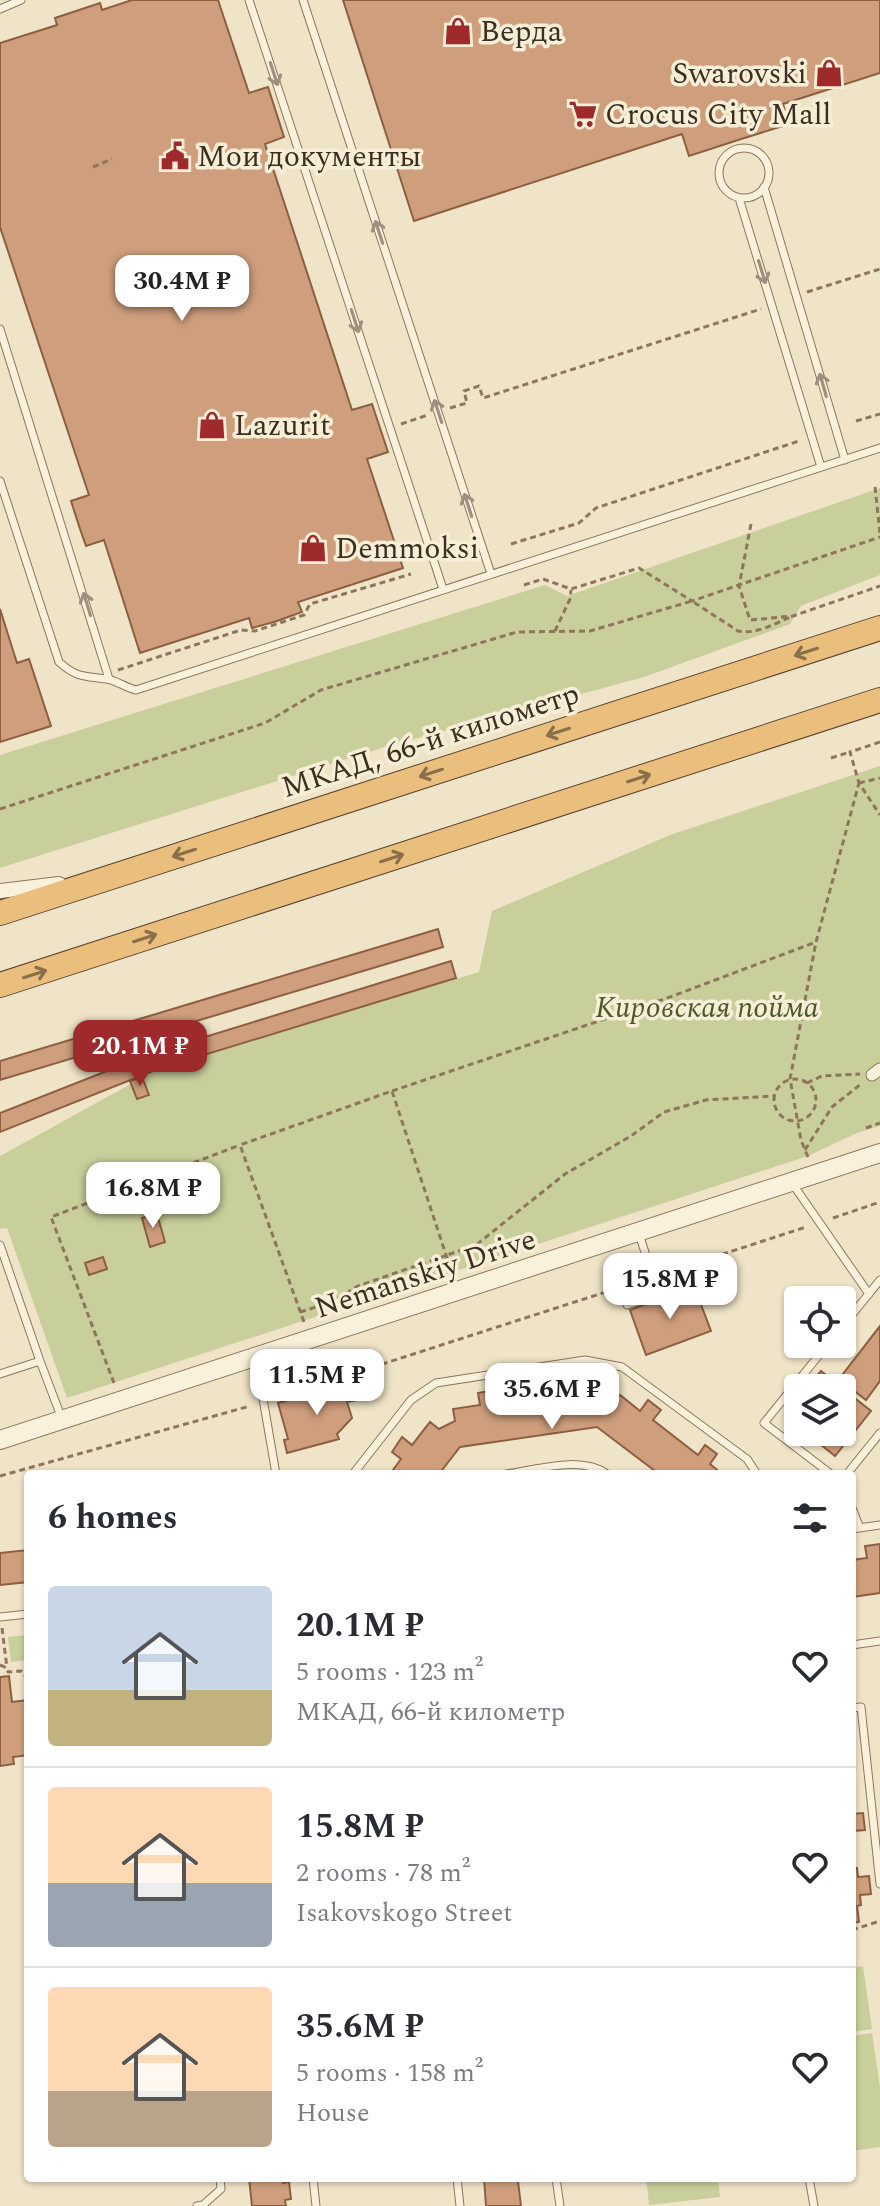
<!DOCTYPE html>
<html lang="en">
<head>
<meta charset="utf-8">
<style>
	:root { --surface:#fff; --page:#f2f2f3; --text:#2b2b33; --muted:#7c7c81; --line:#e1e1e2; --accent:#9e2a2b }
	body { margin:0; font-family:Spectral,serif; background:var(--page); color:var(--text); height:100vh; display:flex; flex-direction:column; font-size:30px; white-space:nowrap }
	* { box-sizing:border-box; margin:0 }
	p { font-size:26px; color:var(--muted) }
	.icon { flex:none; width:44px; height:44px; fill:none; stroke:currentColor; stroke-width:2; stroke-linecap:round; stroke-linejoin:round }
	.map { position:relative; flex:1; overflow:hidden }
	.side { position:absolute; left:24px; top:1470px; width:832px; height:712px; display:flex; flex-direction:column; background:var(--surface); border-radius:8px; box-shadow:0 2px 6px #0004 }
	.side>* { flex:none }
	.fabs { position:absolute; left:784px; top:1286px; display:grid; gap:16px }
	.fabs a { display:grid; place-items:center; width:72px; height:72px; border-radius:8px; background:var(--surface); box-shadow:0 2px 6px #0004; font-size:40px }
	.price { position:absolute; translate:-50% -68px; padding:0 18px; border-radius:16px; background:#fff; color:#222; font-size:26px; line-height:52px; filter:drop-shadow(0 2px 4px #0008) }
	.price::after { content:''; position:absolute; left:50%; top:48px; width:24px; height:18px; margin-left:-12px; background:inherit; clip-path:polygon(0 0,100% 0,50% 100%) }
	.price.current { background:var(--accent); color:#fff }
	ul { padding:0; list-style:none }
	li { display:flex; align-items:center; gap:24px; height:200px; padding:0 24px }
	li+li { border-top:2px solid var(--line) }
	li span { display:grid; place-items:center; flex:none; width:224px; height:160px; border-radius:8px; color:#555 }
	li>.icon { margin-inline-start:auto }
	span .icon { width:96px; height:96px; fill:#fffc; stroke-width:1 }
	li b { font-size:34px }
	h2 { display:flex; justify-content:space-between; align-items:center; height:96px; padding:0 24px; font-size:34px }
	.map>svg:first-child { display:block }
	.green { fill:#c9cf9b }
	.building { fill:#cf9f7d; stroke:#8d5f41; stroke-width:2 }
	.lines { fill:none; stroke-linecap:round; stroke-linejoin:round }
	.service-casing { stroke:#8d765c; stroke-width:9 }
	.pedestrian-casing { stroke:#8d765c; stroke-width:13 }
	.minor-casing { stroke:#8d765c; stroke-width:16 }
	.tertiary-casing { stroke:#8d765c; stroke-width:20 }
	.trunk-casing { stroke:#5b4430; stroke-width:26 }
	.path { stroke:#8d765c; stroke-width:3; stroke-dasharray:6 4; stroke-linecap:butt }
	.service { stroke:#faf1dc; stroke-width:7 }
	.pedestrian { stroke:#faf1dc; stroke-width:11 }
	.minor { stroke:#faf1dc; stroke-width:14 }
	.tertiary { stroke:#faf1dc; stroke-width:18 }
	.trunk { stroke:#eabe7c; stroke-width:24 }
	.oneway { stroke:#9c907e }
	.oneway2 { stroke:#8b6f49 }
	.labels { text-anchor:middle; stroke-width:7; stroke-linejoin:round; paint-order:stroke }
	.poi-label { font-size:30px; fill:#3d2e20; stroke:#f7eed8; text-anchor:start }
	.street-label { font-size:30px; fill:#3d2e20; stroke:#f7eed8 }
	.park-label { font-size:30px; font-style:italic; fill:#4d5a26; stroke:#f7eed8 }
</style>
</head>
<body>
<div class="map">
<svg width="880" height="2206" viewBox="0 0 880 2206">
	<rect width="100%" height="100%" fill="#f0e4c8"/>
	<path class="green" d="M880,488V575L801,606L790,624L644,677L385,747L0,868V755L545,585L567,596Z
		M880,766V1126L857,1133L808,1156L67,1398L7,1228L0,1229V1156L158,1069L479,972L492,911L670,835Z
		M28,1635V1660L11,1662L8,1637Z
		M863,1966L872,2029L852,2032V1968Z
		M872,2033L880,2087V2147L852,2151V2036Z
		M646,2178H718L720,2197L649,2205Z"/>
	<path class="building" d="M132,0H218L249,93L268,87L284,137L265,144L352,410L372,404L388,452L367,459L403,568L298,602L302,612L277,621L252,628L249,618L140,653L104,540L86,546L80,529L71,501L89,495L0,227V43L57,25L55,18L100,3L102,10Z
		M343,0H880V73L783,104L789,124L738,140L689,156L682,134L414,221Z
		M0,609L17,663L29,659L51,726L0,742Z
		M438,929L443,947L0,1080V1061Z
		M451,961L456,978L158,1069L0,1132V1113L150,1054Z
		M142,1077L149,1095L137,1099L130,1081Z
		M157,1214L165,1242L150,1247L142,1218Z
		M103,1257L107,1269L89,1275L85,1263Z
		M694,1286L711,1331L646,1355L630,1310Z
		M880,1326V1381L866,1400L839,1379Z
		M821,1371L842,1388H807Z
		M563,1379L565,1392L592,1388L594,1404H602L609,1409L620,1395L640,1411L648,1400L661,1410L653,1420L698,1455L705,1445L717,1454L710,1464L722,1474H659L597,1427L460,1447L439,1474H390L401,1459L392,1452L402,1437L412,1445L430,1422L439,1429L455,1421L453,1409L480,1405L478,1393L495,1390L497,1402L549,1395L547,1381Z
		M353,1382L357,1400L347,1402L352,1418L337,1434L339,1439L287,1453L284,1440L288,1439L278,1403Z
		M842,1388L871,1411L835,1456L805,1432H842Z
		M798,1399V1426L785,1415Z
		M880,1544V1593L852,1597V1560L867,1558L865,1546Z
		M28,1550V1582L0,1585V1553Z
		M9,1676L12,1702L28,1700V1755L13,1757L14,1764L0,1766V1677Z
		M863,1813L865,1830L853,1831L854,1842H852V1814Z
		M852,1868H857L858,1877L869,1876L871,1894L860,1895L861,1905L857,1906L859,1922L852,1923Z
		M249,2178H282L283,2183L289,2182L291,2199L285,2200L286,2206H252Z
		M484,2178H530L531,2179L518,2181L521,2206H486Z"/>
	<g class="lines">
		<defs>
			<path id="service" d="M249,0L443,589
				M303,0L491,574
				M0,9L21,0
				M719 173a25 25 0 1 1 50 0a25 25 0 1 1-50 0Z
				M764,187L845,460
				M739,198L821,467
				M0,329L109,679
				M0,481L59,662C77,678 84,676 106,679C116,680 126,688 136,690L880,448
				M792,1183L869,1294
				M639,1234L659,1295L695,1283
				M0,1245L40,1361L0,1374
				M627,1305L659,1295
				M842,1327L880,1280
				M828,1344L764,1423L831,1474
				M256,1358L276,1474
				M40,1361L62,1419
				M353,1474L411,1400L436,1383L585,1360L622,1367L747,1459L757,1474
				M506,1474C536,1470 581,1455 607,1474
				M847,1474L880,1433
				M852,1508L860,1528
				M852,1529L880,1525
				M0,1617L28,1614
				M852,1645L880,1641
				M852,1708L861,1707L880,1884
				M313,2178L316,2206
				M457,2178L460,2206
				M556,2178L560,2206
				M809,2178L814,2206
				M197,2206L203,2205L221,2189L220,2178"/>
			<path id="pedestrian" d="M872,1075L880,1069"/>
			<path id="minor" d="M0,891L59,884"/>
			<path id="tertiary" d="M0,1440L880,1153"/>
			<path id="trunk" d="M0,913L880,628
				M0,985L880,700"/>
		</defs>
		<use href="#service" class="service-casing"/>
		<use href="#pedestrian" class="pedestrian-casing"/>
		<use href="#minor" class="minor-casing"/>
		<use href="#tertiary" class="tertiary-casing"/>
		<use href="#trunk" class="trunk-casing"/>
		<path class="path" d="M93,167L112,159
			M807,292L880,269
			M450,408L467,403L464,391L479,386L483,398L761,309
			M856,421L880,414
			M401,424L428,415
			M875,487L880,533
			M751,524L739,586L750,620L793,616L880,586
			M511,544L579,523L596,508L799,441
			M524,585L543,579L571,589L639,568L692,601L880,537
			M555,631L570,599L571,590
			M118,670L241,630L255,631L304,615L310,604L411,574
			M880,742L850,752L859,783L880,815
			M831,758L850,752
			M859,783L880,778
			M0,809L265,723L321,690L517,632L590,631L692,601L738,631C757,635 775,623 793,616
			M774 1100a21 21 0 1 1 42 0a21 21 0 1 1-42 0Z
			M807,1083L822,1076L860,1074
			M392,1091L670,997L816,942
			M866,1128L880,1123
			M805,1150L832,1107L861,1084
			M808,1157L801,1140L790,1079L816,942L859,783
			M833,1218L880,1202
			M665,1273L806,1227
			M300,1312L332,1302L358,1286L476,1245L565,1174L631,1136L664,1112L706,1100L774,1096
			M304,1322L240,1145L392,1091L452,1273
			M114,1383L51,1217L240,1145
			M277,1398L643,1280
			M0,1476L250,1406
			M2,1628L7,1668
			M0,1665L7,1668L8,1672L21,1671L28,1680
			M852,1930L880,1921"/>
		<use href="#service" class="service"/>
		<use href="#pedestrian" class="pedestrian"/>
		<use href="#minor" class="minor"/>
		<use href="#tertiary" class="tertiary"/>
		<use href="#trunk" class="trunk"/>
	</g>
	<defs><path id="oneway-shaft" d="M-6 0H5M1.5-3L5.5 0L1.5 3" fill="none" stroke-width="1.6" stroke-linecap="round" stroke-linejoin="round" transform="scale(2)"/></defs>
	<g class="oneway">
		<use href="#oneway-shaft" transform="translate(274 74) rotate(72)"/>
		<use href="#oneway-shaft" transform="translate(379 232) rotate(-108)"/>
		<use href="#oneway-shaft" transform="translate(762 272) rotate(73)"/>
		<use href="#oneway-shaft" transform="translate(355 321) rotate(72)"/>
		<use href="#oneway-shaft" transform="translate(823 385) rotate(-106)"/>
		<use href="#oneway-shaft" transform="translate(438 411) rotate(-108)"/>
		<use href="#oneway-shaft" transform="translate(468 505) rotate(-108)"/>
		<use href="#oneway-shaft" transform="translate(87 604) rotate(-107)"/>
	</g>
	<g class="oneway2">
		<use href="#oneway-shaft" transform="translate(806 652) rotate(162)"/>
		<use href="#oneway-shaft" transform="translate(558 732) rotate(162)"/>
		<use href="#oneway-shaft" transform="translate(431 773) rotate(162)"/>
		<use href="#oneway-shaft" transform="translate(639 778) rotate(-18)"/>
		<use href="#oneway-shaft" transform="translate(184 853) rotate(162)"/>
		<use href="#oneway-shaft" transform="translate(392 858) rotate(-18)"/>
		<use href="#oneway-shaft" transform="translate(145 938) rotate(-18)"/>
		<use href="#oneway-shaft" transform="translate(35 974) rotate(-18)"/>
	</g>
	<defs>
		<symbol id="shop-bare" viewBox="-9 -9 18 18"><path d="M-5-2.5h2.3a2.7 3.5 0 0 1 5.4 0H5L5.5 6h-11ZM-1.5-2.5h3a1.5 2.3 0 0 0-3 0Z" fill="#9e2a2b" stroke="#f7eed8" stroke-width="2.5" paint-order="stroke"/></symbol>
		<symbol id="supermarket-bare" viewBox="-9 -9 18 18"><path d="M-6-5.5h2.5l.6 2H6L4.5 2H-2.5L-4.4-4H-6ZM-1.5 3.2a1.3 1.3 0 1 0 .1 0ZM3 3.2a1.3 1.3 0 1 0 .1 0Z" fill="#9e2a2b" stroke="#f7eed8" stroke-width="2.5" paint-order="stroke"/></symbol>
		<symbol id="civic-bare" viewBox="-9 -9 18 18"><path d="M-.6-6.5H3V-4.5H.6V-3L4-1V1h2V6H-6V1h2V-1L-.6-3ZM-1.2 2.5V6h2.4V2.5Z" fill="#9e2a2b" stroke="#f7eed8" stroke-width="2.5" paint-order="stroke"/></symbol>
	</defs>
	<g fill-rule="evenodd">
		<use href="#shop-bare" x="438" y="11" width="40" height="40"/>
		<use href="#shop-bare" x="809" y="53" width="40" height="40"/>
		<use href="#supermarket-bare" x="563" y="94" width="40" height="40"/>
		<use href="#civic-bare" x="155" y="136" width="40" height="40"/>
		<use href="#shop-bare" x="192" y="405" width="40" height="40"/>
		<use href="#shop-bare" x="293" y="528" width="40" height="40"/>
	</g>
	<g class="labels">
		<g class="poi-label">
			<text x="480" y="41">Верда</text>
			<text x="807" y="83" text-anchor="end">Swarovski</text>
			<text x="605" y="124">Crocus City Mall</text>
			<text x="197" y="166">Мои документы</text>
			<text x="234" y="435">Lazurit</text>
			<text x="335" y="558">Demmoksi</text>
		</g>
		<g class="street-label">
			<text transform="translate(430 740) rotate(-18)" y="10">МКАД, 66-й километр</text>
			<text transform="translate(425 1273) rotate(-18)" y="10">Nemanskiy Drive</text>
		</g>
		<g class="park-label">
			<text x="707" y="1017">Кировская пойма</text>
		</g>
	</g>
</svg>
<div class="fabs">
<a><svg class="icon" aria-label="locate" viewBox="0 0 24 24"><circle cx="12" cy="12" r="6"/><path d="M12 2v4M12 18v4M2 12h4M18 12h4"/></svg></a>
<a><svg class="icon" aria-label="layers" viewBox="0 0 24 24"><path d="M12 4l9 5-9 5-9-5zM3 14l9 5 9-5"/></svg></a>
</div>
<b class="price" style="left:182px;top:323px">30.4M ₽</b>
<b class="price current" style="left:140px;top:1088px">20.1M ₽</b>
<b class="price" style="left:153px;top:1230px">16.8M ₽</b>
<b class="price" style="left:670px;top:1321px">15.8M ₽</b>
<b class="price" style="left:317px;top:1417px">11.5M ₽</b>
<b class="price" style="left:552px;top:1431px">35.6M ₽</b>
<section class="side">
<h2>6 homes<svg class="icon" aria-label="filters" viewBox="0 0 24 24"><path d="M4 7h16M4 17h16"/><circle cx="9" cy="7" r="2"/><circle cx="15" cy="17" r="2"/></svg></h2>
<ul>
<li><span style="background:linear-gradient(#c9d6e8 65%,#c2b280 0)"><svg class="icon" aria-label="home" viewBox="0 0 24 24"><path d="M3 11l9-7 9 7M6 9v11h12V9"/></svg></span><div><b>20.1M ₽</b><p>5 rooms · 123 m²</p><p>МКАД, 66-й километр</p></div><svg class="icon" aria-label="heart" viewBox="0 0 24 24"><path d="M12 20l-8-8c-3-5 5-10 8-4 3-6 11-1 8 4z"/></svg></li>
<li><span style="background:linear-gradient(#ffd9b3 60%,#9aa5b1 0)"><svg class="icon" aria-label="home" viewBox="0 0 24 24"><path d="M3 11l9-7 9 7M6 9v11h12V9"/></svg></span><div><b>15.8M ₽</b><p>2 rooms · 78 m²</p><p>Isakovskogo Street</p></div><svg class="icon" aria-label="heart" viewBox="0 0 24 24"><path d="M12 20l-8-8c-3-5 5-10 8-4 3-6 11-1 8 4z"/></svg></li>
<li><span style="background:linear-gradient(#ffd9b3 65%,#b9a48a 0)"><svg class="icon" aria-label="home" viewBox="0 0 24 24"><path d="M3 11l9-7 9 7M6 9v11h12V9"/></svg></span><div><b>35.6M ₽</b><p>5 rooms · 158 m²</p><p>House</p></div><svg class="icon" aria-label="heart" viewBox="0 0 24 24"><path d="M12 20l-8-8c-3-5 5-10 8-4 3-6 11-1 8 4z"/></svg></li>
</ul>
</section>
</div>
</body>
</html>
